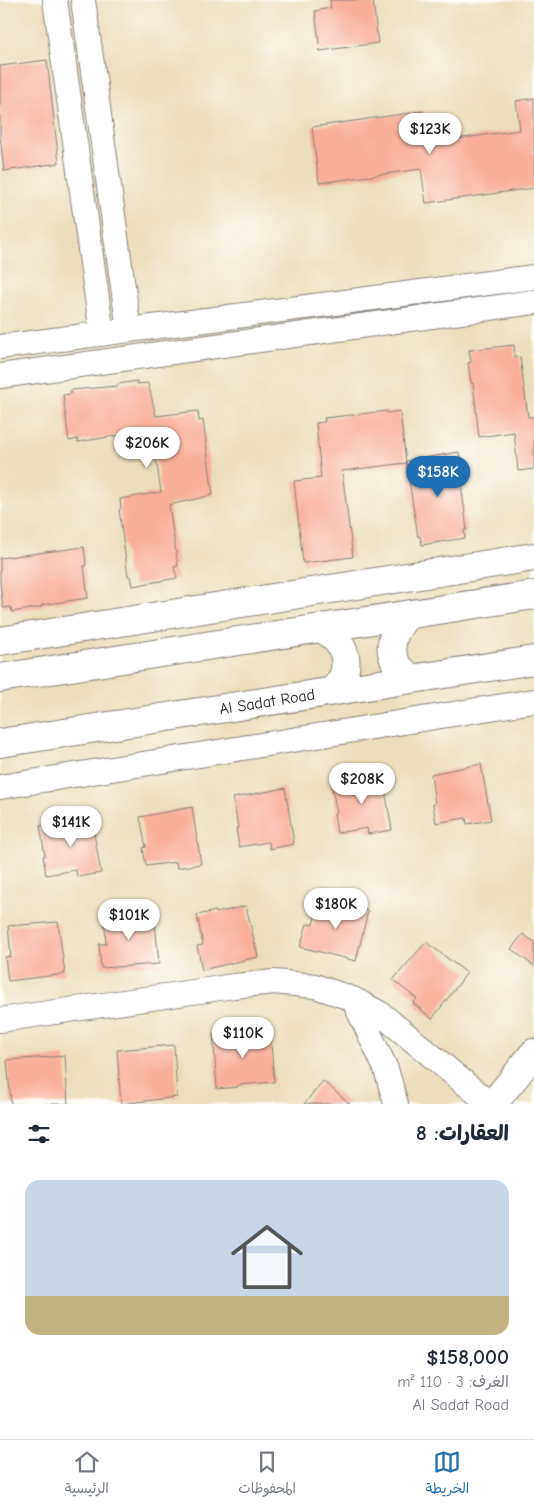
<!DOCTYPE html>
<html lang="ar">
<head>
<meta charset="utf-8">
<style>
	:root { --surface:#fff; --page:#f6f6f7; --text:#1f2937; --muted:#747a83; --line:#e0e1e3; --accent:#1f6fb2 }
	body { margin:0; font-family:"Comic Neue","Playpen Sans Arabic",sans-serif; background:var(--page); color:var(--text); direction:rtl; height:100vh; display:flex; flex-direction:column; font-size:19px; white-space:nowrap }
	* { box-sizing:border-box; margin:0 }
	p { font-size:16px; color:var(--muted) }
	.icon { flex:none; width:28px; height:28px; fill:none; stroke:currentColor; stroke-width:2; stroke-linecap:round; stroke-linejoin:round }
	.map { position:relative; height:1104px; overflow:hidden; direction:ltr }
	.panel { display:flex; flex-direction:column; background:var(--surface); flex:1 }
	.panel>* { flex:none }
	.price { position:absolute; translate:-50% -42px; padding:0 11px; border-radius:18px; background:#fff; color:#222; font-size:16px; line-height:32px; filter:drop-shadow(0 1px 2px #0008) }
	.price::after { content:''; position:absolute; left:50%; top:30px; width:15px; height:11px; margin-left:-8px; background:inherit; clip-path:polygon(0 0,100% 0,50% 100%) }
	.price.active { background:var(--accent); color:#fff }
	ul { padding:0; list-style:none }
	li { display:grid; align-content:center; gap:10px; height:265px; padding:0 25px }
	li+li { border-top:1px solid var(--line) }
	li span { display:grid; place-items:center; height:155px; border-radius:15px; color:#555 }
	li>.icon { margin-inline-start:auto }
	span .icon { width:90px; height:90px; fill:#fffc; stroke-width:1 }
	li b { font-size:21px }
	h2 { display:flex; justify-content:space-between; align-items:center; height:60px; padding:0 25px; font-size:21px }
	.tabs { display:flex; justify-content:space-around; align-items:center; height:70px; border-top:1px solid var(--line); background:var(--surface); font-size:14px; color:var(--muted) }
	.tabs a { display:grid; justify-items:center; gap:2px }
	.tabs .active { color:var(--accent) }
	.map>svg:first-child { display:block }
	.building { fill:#f9ae97 }
	.lines { fill:none; stroke-linecap:round; stroke-linejoin:round }
	.minor-casing { stroke:#86807a; stroke-width:26 }
	.tertiary-casing { stroke:#86807a; stroke-width:30 }
	.secondary-casing { stroke:#86807a; stroke-width:30 }
	.minor { stroke:#fff; stroke-width:24 }
	.tertiary { stroke:#fff; stroke-width:28 }
	.secondary { stroke:#fff; stroke-width:28 }
	.labels { text-anchor:middle; stroke-width:4.5; stroke-linejoin:round; paint-order:stroke }
	.street-label { font-size:16px; fill:#22223b; stroke:#fdfcf7 }
</style>
</head>
<body>
<div class="map">
<svg width="534" height="1104" viewBox="0 0 534 1104">
	<rect width="100%" height="100%" fill="#fdfcf7"/>
	<filter id="ink" filterUnits="userSpaceOnUse"><feTurbulence type="fractalNoise" baseFrequency=".02" numOctaves="2"/><feDisplacementMap in="SourceGraphic" scale="10" xChannelSelector="R" yChannelSelector="G"/><feConvolveMatrix kernelMatrix="1 2 1 2 8 2 1 2 1" color-interpolation-filters="sRGB"/></filter>
	<filter id="wash" filterUnits="userSpaceOnUse"><feTurbulence type="fractalNoise" baseFrequency=".0096" numOctaves="4" result="noise"/><feDisplacementMap in="SourceGraphic" scale="20" xChannelSelector="R" yChannelSelector="G"/><feGaussianBlur stdDeviation="1.12" result="paint"/><feColorMatrix in="noise" values="0 0 0 0 0 0 0 0 0 0 0 0 0 0 0 0 0 1.4 0 .05"/><feComposite in="paint" operator="in"/></filter>
	<g filter="url(#wash)">
		<rect width="100%" height="100%" fill="#ebdeba"/>
		<g id="blocks">
			<path class="building" d="M330,0H373L378,43L320,51L315,11L331,8Z
				M47,60L59,163L4,171L0,136V66Z
				M534,98V188L426,203L421,169L319,183L312,127L423,111L428,143L520,130L516,101Z
				M514,345L515,358L520,357L528,417H534V469L518,471L514,432L479,437L473,383H471L468,363L471,362L469,350Z
				M137,381V384L148,383L156,416L198,411L199,421L203,420L213,495L169,505L178,566L174,567L177,578L133,586L131,576H128L119,510L121,508L120,499L161,492L152,430L78,442V439L69,441L63,395L71,394V390L118,386V384Z
				M387,411V413L400,411L406,463L342,471L353,557L303,563L294,481L321,478L316,423L325,422L324,418Z
				M459,452L463,483H461L467,530H464L465,538L422,545L420,536L418,537L406,461Z
				M84,547L86,565L84,566L88,598L41,605L42,607L12,612L11,607L3,608L0,584V558Z
				M481,764L491,820L467,824L466,818L436,823L433,804H435L431,774Z
				M382,773L392,830L368,834L367,828L337,833L334,814L337,813L331,783Z
				M285,788L294,844L270,849L269,842L239,847L236,828H238L233,798Z
				M192,807L201,864L177,868L176,862L146,866L143,848L146,847L140,817Z
				M91,816L101,873L77,877L76,870L46,875L43,856H45L40,826Z
				M320,896L368,911L356,961L300,947L307,924L313,925Z
				M246,906L258,957L202,970L197,946L203,945L197,915L216,911V913Z
				M123,912V915L154,912L159,964L101,968L99,944H106L104,914Z
				M58,922L65,974L8,981L5,957L11,956L8,926Z
				M523,934L534,942V966L511,949Z
				M426,942L467,973L432,1019L413,1003L417,999L393,980Z
				M270,1030L274,1082L238,1085V1087L217,1089L213,1034Z
				M174,1045L177,1097L121,1104L117,1050Z
				M65,1056L68,1104H11L7,1060Z
				M323,1081L350,1104H304Z"/>
		</g>
	</g>
	<g filter="url(#ink)">
		<use href="#blocks" fill-opacity="0" stroke="#86807a" stroke-width="1"/>
		<g class="lines">
			<defs>
				<path id="minor" d="M55,0L102,334
					M83,0L129,330
					M0,347L534,277
					M0,376L534,302
					M0,787L534,701
					M353,999L386,1069L396,1104
					M0,1020L234,986L274,982L315,986L353,999L381,1014L490,1104"/>
				<path id="tertiary" d="M0,641L534,557
					M493,1104L534,1053"/>
				<path id="secondary" d="M407,615C395,630 385,645 397,665C401,670 408,675 412,679
					M322,628C338,639 350,652 344,674C342,680 337,686 333,691
					M0,678L534,595
					M0,743L534,660"/>
			</defs>
			<use href="#minor" class="minor-casing"/>
			<use href="#tertiary" class="tertiary-casing"/>
			<use href="#secondary" class="secondary-casing"/>
			<use href="#minor" class="minor"/>
			<use href="#tertiary" class="tertiary"/>
			<use href="#secondary" class="secondary"/>
		</g>
	</g>
	<g class="labels">
		<g class="street-label">
			<text transform="translate(267 701) rotate(-9)" y="6">Al Sadat Road</text>
		</g>
	</g>
</svg>
<b class="price" style="left:430px;top:155px">$123K</b>
<b class="price" style="left:147px;top:469px">$206K</b>
<b class="price active" style="left:438px;top:498px">$158K</b>
<b class="price" style="left:362px;top:805px">$208K</b>
<b class="price" style="left:71px;top:848px">$141K</b>
<b class="price" style="left:336px;top:930px">$180K</b>
<b class="price" style="left:129px;top:941px">$101K</b>
<b class="price" style="left:243px;top:1059px">$110K</b>
</div>
<section class="panel">
<h2>العقارات: 8<svg class="icon" aria-label="filters" viewBox="0 0 24 24"><path d="M4 7h16M4 17h16"/><circle cx="9" cy="7" r="2"/><circle cx="15" cy="17" r="2"/></svg></h2>
<ul>
<li><span style="background:linear-gradient(#c9d6e8 75%,#c2b280 0)"><svg class="icon" aria-label="home" viewBox="0 0 24 24"><path d="M3 11l9-7 9 7M6 9v11h12V9"/></svg></span><div><b>$158,000</b><p>الغرف: 3 · 110 m²</p><p>Al Sadat Road</p></div></li>
</ul>
</section>
<nav class="tabs">
<a class="active"><svg class="icon" aria-label="map" viewBox="0 0 24 24"><path d="M3 6l6-2 6 2 6-2v14l-6 2-6-2-6 2zM9 4v14M15 6v14"/></svg>الخريطة</a>
<a><svg class="icon" aria-label="saved" viewBox="0 0 24 24"><path d="M7 4h10v16l-5-4-5 4z"/></svg>المحفوظات</a>
<a><svg class="icon" aria-label="home" viewBox="0 0 24 24"><path d="M3 11l9-7 9 7M6 9v11h12V9"/></svg>الرئيسية</a>
</nav>
</body>
</html>
